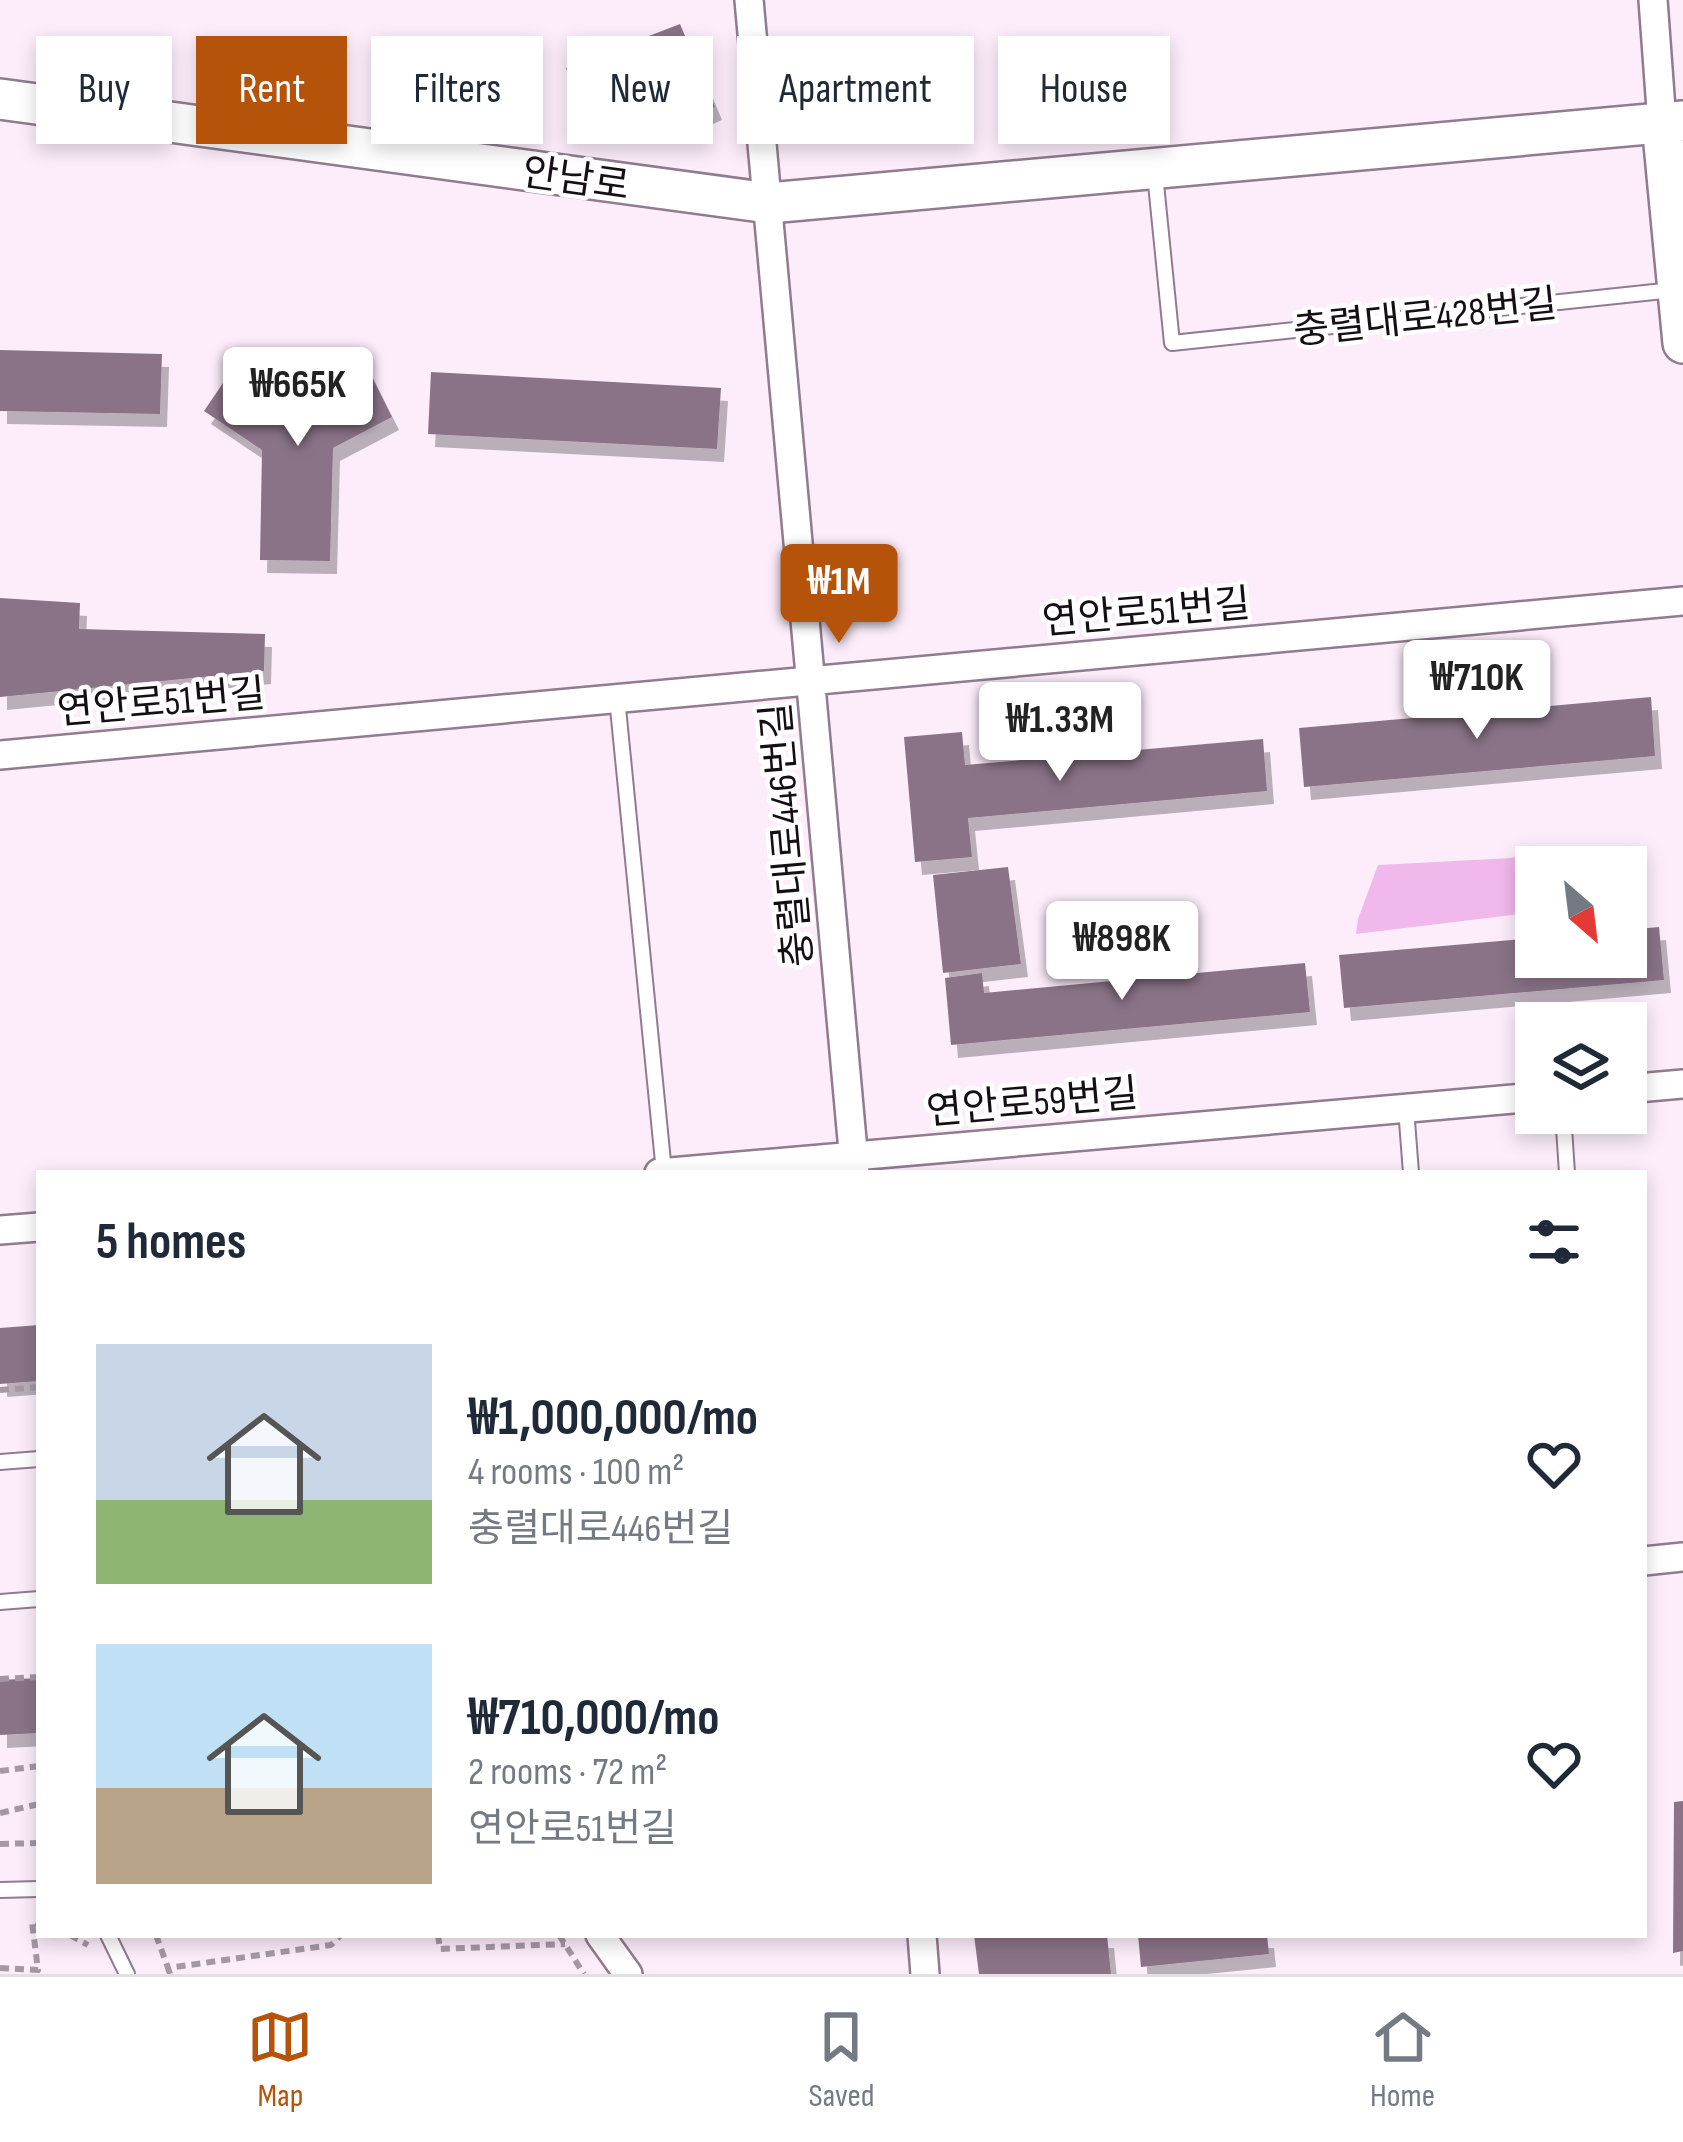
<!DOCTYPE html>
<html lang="en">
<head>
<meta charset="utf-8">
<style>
	:root { --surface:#fff; --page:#f2f2f3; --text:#1f2937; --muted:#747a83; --line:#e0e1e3; --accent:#b45309 }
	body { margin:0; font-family:"Sofia Sans Condensed","Noto Sans KR",sans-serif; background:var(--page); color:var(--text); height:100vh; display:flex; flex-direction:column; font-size:45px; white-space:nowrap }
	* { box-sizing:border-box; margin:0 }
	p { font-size:39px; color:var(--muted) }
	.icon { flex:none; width:66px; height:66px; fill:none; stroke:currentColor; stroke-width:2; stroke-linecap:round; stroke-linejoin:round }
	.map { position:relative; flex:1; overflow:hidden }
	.drawer { position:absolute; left:36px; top:1170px; width:1611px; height:768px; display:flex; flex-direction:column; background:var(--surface); border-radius:0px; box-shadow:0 6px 18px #0003 }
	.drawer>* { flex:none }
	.top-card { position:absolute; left:36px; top:36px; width:1611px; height:108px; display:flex; gap:24px }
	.needle { width:78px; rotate:152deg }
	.tools { position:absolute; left:1515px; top:846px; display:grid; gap:24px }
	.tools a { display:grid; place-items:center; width:132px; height:132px; border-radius:0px; background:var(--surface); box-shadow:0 6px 18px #0003; font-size:60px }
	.price { position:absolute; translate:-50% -102px; padding:0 27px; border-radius:12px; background:#fff; color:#222; font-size:39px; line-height:78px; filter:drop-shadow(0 3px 6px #0008) }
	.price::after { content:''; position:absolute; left:50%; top:72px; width:36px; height:27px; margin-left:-18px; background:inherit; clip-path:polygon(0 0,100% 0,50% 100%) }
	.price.current { background:var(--accent); color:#fff }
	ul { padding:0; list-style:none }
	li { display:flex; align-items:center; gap:36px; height:300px; padding:0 60px }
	li span { display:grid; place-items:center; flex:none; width:336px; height:240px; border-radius:0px; color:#555 }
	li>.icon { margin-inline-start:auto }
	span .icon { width:144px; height:144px; fill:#fffc; stroke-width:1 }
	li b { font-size:51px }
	h2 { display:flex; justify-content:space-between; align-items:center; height:144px; padding:0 60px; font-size:51px }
	.chip { padding:0 42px; border-radius:0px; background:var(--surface); box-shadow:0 6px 18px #0003; font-size:42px; line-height:108px }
	.chip.current { background:var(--accent); color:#fff }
	.menu { display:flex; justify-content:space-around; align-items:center; height:168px; border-top:3px solid var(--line); background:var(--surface); font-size:33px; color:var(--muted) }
	.menu a { display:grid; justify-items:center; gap:6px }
	.menu .current { color:var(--accent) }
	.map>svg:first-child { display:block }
	.green { fill:#f1b8ec }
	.building { fill:#8a7387; filter:url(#shadow) }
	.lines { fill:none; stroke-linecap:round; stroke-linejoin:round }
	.lane-casing { stroke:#917b8f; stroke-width:18 }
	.street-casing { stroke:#917b8f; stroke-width:32 }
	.secondary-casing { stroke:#917b8f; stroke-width:44 }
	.path { stroke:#a598a3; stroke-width:6; stroke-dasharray:9 6; stroke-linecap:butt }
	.lane { stroke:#fff; stroke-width:14 }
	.street { stroke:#fff; stroke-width:27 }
	.secondary { stroke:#fff; stroke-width:39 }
	.labels { text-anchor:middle; stroke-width:9; stroke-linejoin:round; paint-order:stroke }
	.street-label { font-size:39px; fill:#160e15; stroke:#fff }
</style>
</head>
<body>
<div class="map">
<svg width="1683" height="1974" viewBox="0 0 1683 1974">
	<defs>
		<filter id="shadow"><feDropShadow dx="7" dy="13" stdDeviation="0" flood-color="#0004"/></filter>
	</defs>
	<rect width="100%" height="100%" fill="#fdedfb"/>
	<path class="green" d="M1534,847L1583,848L1604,858L1607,867H1536V912L1356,934L1358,919L1378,865L1512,858Z"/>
	<path class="building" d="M680,24L715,107L675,125L584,115L566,68Z
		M0,350L162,354L160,414L0,411Z
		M240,358L296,396L364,361L392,417L333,448L330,561L260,560L262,450L204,411Z
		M431,372L721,388L717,449L428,434Z
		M0,598L80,603L79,629L265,634L264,671L0,697Z
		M1651,697L1655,756L1304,787L1299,728Z
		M962,732L965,765L1263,739L1267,791L968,818L972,857L915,862L904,737Z
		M1008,867L1021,964L943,973L933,875Z
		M1659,927L1664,980L1344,1008L1339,955L1536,938V957H1626V930Z
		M1305,963L1310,1012L951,1045L945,978L982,973L984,993Z
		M39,1325V1381L0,1384V1328Z
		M39,1678V1733L0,1735V1680Z
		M1683,1801V1951L1673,1953L1674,1802Z
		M974,1935H1107L1111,1974H979Z
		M1138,1935H1267L1269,1954L1141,1967Z"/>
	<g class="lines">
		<defs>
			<path id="lane" d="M1155,174L1172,343L1673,290
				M617,698L664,1172
				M1406,1108L1411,1173
				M1563,1113L1567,1173
				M0,1462L39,1459
				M0,1602L39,1599
				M0,1890L39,1889
				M108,1935L127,1974"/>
			<path id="street" d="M749,0L855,1173
				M1653,0L1662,123
				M0,755L1683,601
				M1626,1089L1683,1084
				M659,1173L1536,1097
				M0,1230L39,1227
				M1644,1561L1683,1557
				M600,1935L628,1974
				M922,1935L925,1974"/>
			<path id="secondary" d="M0,99L769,203L1683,121
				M1662,123L1683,343"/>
		</defs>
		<use href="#lane" class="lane-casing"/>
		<use href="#street" class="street-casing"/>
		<use href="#secondary" class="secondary-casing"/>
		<path class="path" d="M0,1390L39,1387
			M0,1679L39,1677
			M0,1771L39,1766
			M0,1813L39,1804
			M0,1844L39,1843
			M70,1935L88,1945
			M156,1935L168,1968
			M438,1935L440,1949L565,1944
			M559,1935L584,1974
			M0,1968L38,1970L32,1922L39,1924
			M170,1974L168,1968L331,1945L341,1935"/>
		<use href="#lane" class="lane"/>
		<use href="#street" class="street"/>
		<use href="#secondary" class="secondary"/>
	</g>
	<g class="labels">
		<g class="street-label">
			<text transform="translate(576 178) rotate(8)" y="14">안남로</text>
			<text transform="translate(1425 316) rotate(-6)" y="14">충렬대로428번길</text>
			<text transform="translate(1146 611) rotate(-5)" y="14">연안로51번길</text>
			<text transform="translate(161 701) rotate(-5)" y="14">연안로51번길</text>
			<text transform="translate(786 835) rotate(-95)" y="14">충렬대로446번길</text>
			<text transform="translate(1032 1101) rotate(-5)" y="14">연안로59번길</text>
		</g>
	</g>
</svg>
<div class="tools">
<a><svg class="needle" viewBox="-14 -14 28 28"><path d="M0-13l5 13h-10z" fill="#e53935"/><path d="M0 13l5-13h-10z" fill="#747a83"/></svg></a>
<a><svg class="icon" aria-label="layers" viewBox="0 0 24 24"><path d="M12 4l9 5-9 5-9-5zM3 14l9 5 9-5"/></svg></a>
</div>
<b class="price" style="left:298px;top:449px">₩665K</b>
<b class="price current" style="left:839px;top:646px">₩1M</b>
<b class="price" style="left:1477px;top:742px">₩710K</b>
<b class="price" style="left:1060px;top:784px">₩1.33M</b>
<b class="price" style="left:1122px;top:1003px">₩898K</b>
<div class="top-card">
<a class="chip">Buy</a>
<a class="chip current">Rent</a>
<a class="chip">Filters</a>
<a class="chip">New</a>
<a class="chip">Apartment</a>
<a class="chip">House</a>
</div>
<section class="drawer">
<h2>5 homes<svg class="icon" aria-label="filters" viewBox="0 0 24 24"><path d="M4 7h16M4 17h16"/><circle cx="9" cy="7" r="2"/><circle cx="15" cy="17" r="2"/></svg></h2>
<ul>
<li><span style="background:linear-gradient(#c9d6e8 65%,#8fb573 0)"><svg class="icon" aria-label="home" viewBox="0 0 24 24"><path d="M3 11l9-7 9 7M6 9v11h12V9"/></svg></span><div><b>₩1,000,000/mo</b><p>4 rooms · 100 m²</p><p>충렬대로446번길</p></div><svg class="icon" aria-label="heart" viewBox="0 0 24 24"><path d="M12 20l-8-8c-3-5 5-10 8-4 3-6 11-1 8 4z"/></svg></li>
<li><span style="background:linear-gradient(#bfe0f5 60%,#b9a48a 0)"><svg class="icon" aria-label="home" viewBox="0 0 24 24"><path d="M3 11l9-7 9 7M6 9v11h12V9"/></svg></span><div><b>₩710,000/mo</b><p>2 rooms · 72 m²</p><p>연안로51번길</p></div><svg class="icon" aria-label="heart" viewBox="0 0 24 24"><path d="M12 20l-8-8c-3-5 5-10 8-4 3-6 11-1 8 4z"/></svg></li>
</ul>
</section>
</div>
<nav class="menu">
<a class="current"><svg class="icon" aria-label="map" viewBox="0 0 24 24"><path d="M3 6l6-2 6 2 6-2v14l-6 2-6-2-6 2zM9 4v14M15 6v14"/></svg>Map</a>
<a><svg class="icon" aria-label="saved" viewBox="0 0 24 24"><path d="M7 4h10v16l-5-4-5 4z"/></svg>Saved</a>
<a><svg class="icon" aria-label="home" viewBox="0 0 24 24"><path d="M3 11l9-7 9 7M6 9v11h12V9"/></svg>Home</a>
</nav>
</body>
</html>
